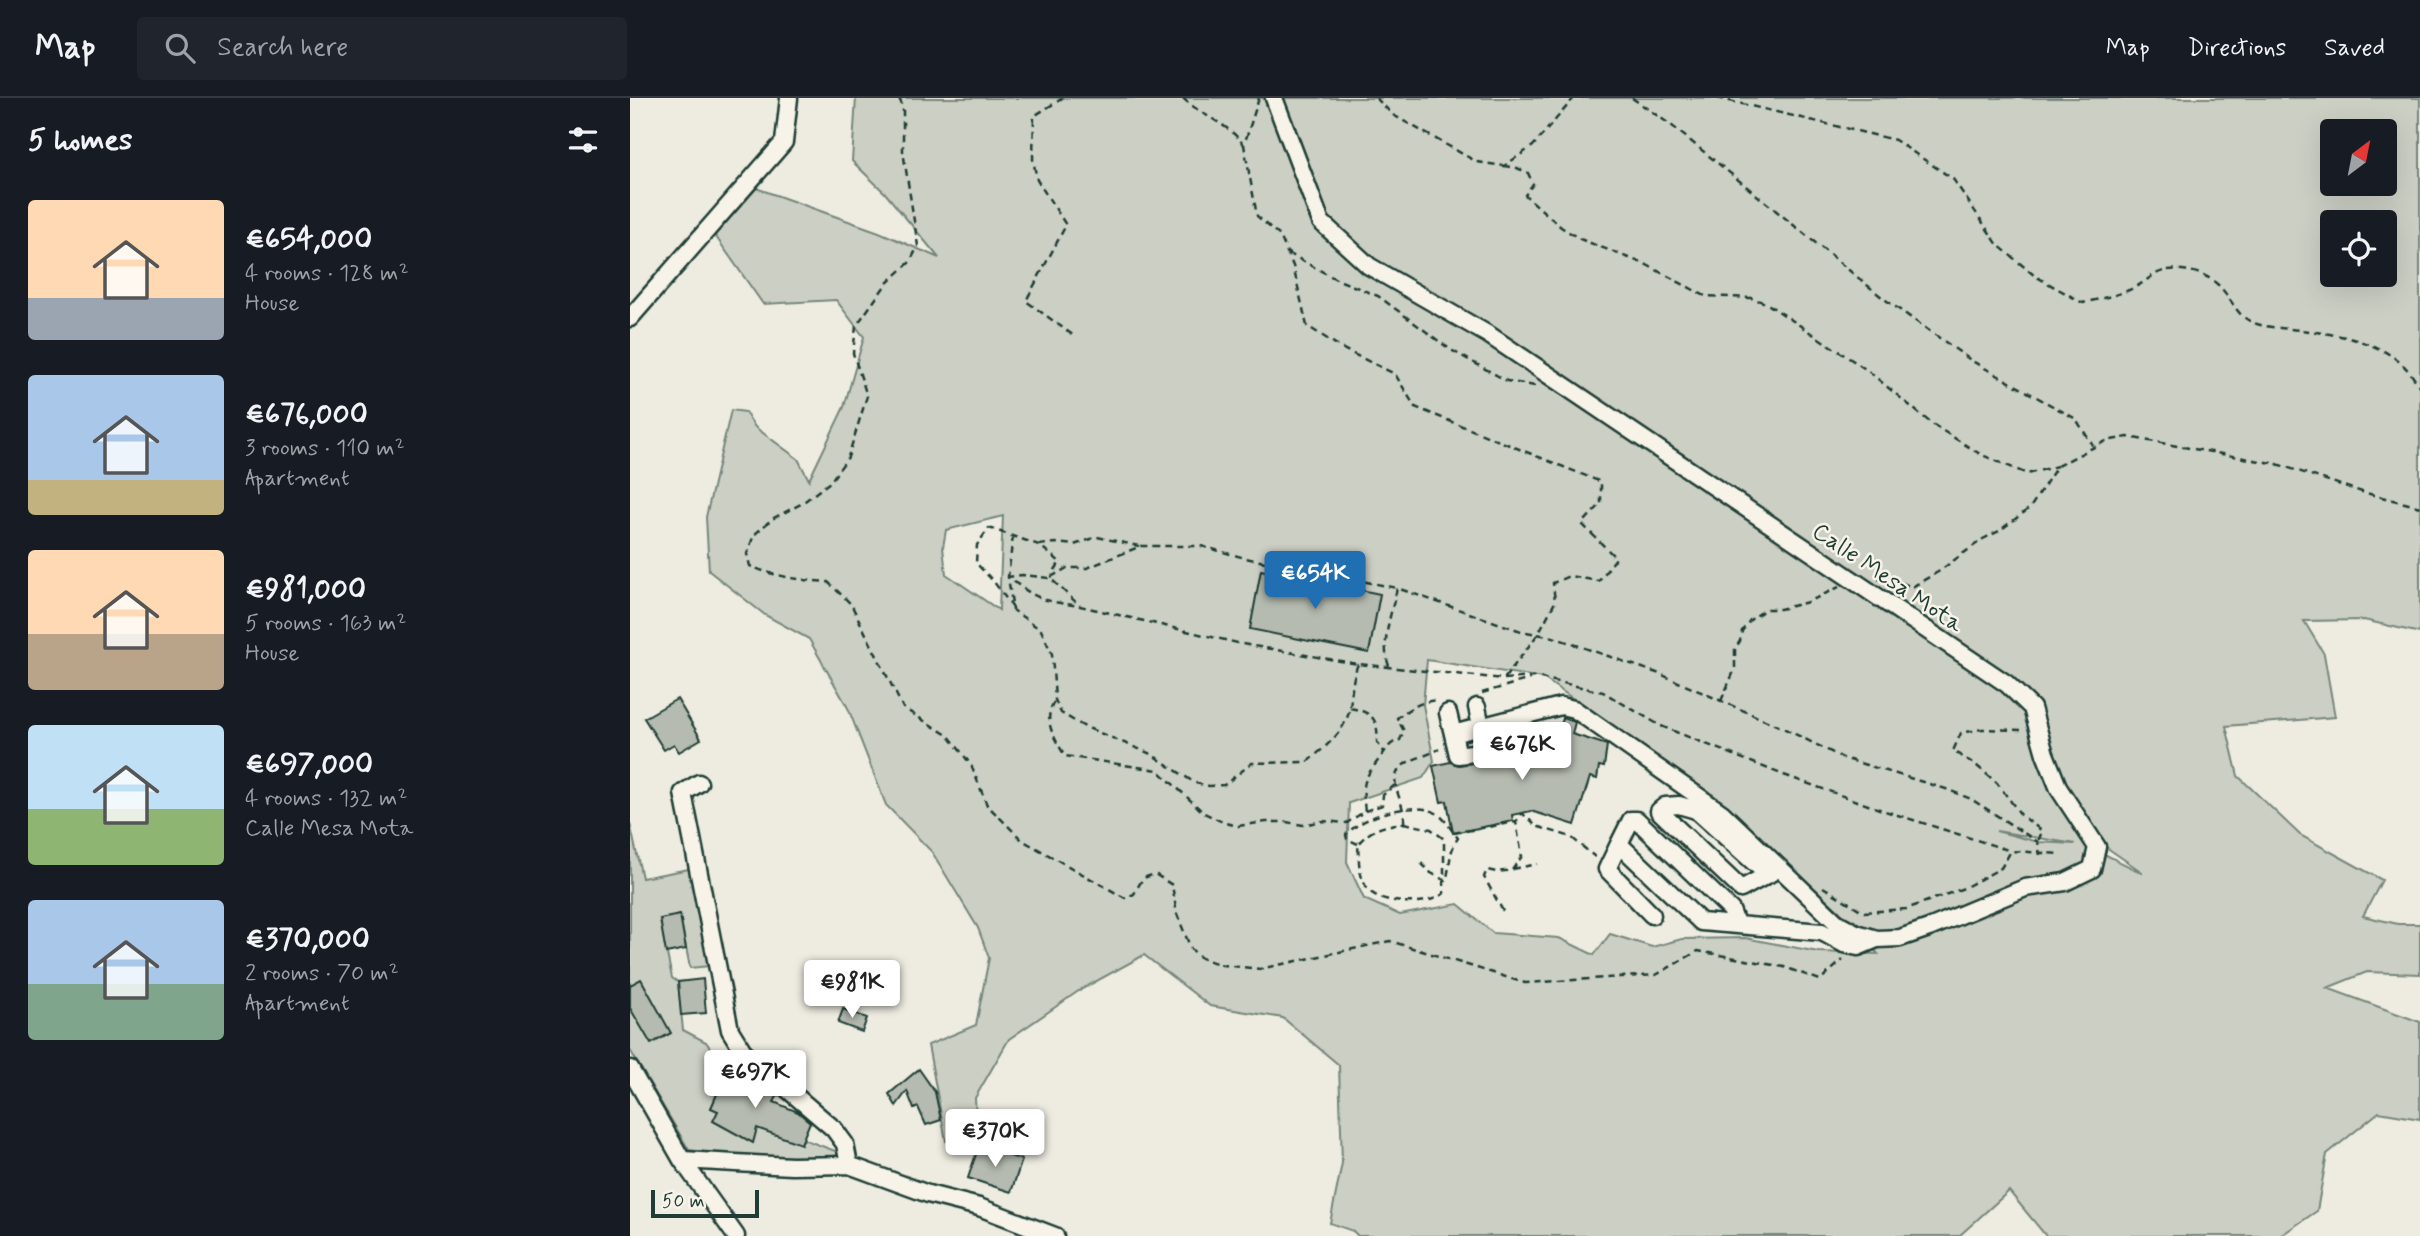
<!DOCTYPE html>
<html lang="en">
<head>
<meta charset="utf-8">
<style>
	:root { --surface:#171b24; --page:#20242c; --text:#f1f3f6; --muted:#9ea1a6; --line:#363941; --accent:#1f6fb2 }
	body { margin:0; font-family:Mynerve,sans-serif; background:var(--page); color:var(--text); height:100vh; display:flex; flex-direction:column; font-size:26px; white-space:nowrap }
	* { box-sizing:border-box; margin:0 }
	p { font-size:23px; color:var(--muted) }
	.icon { flex:none; width:38px; height:38px; fill:none; stroke:currentColor; stroke-width:2; stroke-linecap:round; stroke-linejoin:round }
	.map { position:relative; flex:1; overflow:hidden }
	.panel { display:flex; flex-direction:column; background:var(--surface); width:630px }
	.panel>* { flex:none }
	.needle { width:46px; rotate:32deg }
	.fabs { position:absolute; left:1690px; top:21px; display:grid; gap:14px }
	.fabs a { display:grid; place-items:center; width:77px; height:77px; border-radius:7px; background:var(--surface); box-shadow:0 7px 28px #0002; font-size:35px }
	.scale { position:absolute; left:21px; bottom:18px; width:108px; box-sizing:border-box; padding-left:7px; border:4px solid #1f3d34; border-top:0; font-size:19px; line-height:24px; white-space:nowrap; color:#1f3d34; -webkit-text-stroke:5px #f7f3e8; paint-order:stroke }
	.price { position:absolute; translate:-50% -60px; padding:0 16px; border-radius:7px; background:#fff; color:#222; font-size:23px; line-height:46px; filter:drop-shadow(0 2px 4px #0008) }
	.price::after { content:''; position:absolute; left:50%; top:42px; width:21px; height:16px; margin-left:-10px; background:inherit; clip-path:polygon(0 0,100% 0,50% 100%) }
	.price.on { background:var(--accent); color:#fff }
	ul { padding:0; list-style:none }
	li { display:flex; align-items:center; gap:21px; height:175px; padding:0 28px }
	li span { display:grid; place-items:center; flex:none; width:196px; height:140px; border-radius:7px; color:#555 }
	li>.icon { margin-inline-start:auto }
	span .icon { width:84px; height:84px; fill:#fffc; stroke-width:1 }
	li b { font-size:30px }
	h2 { display:flex; justify-content:space-between; align-items:center; height:84px; padding:0 28px; font-size:30px }
	header { display:flex; align-items:center; gap:42px; box-sizing:border-box; height:98px; padding:0 35px; background:var(--surface); border-bottom:2px solid var(--line) }
	header strong { font-size:33px }
	nav { display:flex; gap:38px; margin-inline-start:auto; font-size:24px }
	.search { width:490px; height:63px; background:var(--page); display:flex; align-items:center; gap:18px; box-sizing:border-box; padding:0 24px; border-radius:7px; color:var(--muted); font-size:26px }
	main { display:flex; flex:1; min-height:0 }
	.map>svg:first-child { display:block }
	.green { fill:#cccfc4; stroke:#76867c; stroke-width:2; fill-rule:evenodd }
	.building { fill:#b5bbb0; stroke:#1f3d34; stroke-width:2 }
	.lines { fill:none; stroke-linecap:round; stroke-linejoin:round }
	.minor-casing { stroke:#1f3d34; stroke-width:21 }
	.path { stroke:#1f3d34; stroke-width:2.5; stroke-dasharray:7 5; stroke-linecap:butt }
	.minor { stroke:#f7f3e8; stroke-width:16 }
	.labels { text-anchor:middle; stroke-width:5; stroke-linejoin:round; paint-order:stroke }
	.street-label { font-size:24px; fill:#1f3d34; stroke:#f7f3e8 }
</style>
</head>
<body>
<header>
<strong>Map</strong>
<div class="search"><svg class="icon" aria-label="search" viewBox="0 0 24 24"><circle cx="10" cy="10" r="6"/><path d="M15 15l6 6"/></svg>Search here</div>
<nav><a>Map</a><a>Directions</a><a>Saved</a></nav>
</header>
<main>
<section class="panel">
<h2>5 homes<svg class="icon" aria-label="filters" viewBox="0 0 24 24"><path d="M4 7h16M4 17h16"/><circle cx="9" cy="7" r="2"/><circle cx="15" cy="17" r="2"/></svg></h2>
<ul>
<li><span style="background:linear-gradient(#ffd9b3 70%,#9aa5b1 0)"><svg class="icon" aria-label="home" viewBox="0 0 24 24"><path d="M3 11l9-7 9 7M6 9v11h12V9"/></svg></span><div><b>€654,000</b><p>4 rooms · 128 m²</p><p>House</p></div></li>
<li><span style="background:linear-gradient(#a9c7e8 75%,#c2b280 0)"><svg class="icon" aria-label="home" viewBox="0 0 24 24"><path d="M3 11l9-7 9 7M6 9v11h12V9"/></svg></span><div><b>€676,000</b><p>3 rooms · 110 m²</p><p>Apartment</p></div></li>
<li><span style="background:linear-gradient(#ffd9b3 60%,#b9a48a 0)"><svg class="icon" aria-label="home" viewBox="0 0 24 24"><path d="M3 11l9-7 9 7M6 9v11h12V9"/></svg></span><div><b>€981,000</b><p>5 rooms · 163 m²</p><p>House</p></div></li>
<li><span style="background:linear-gradient(#bfe0f5 60%,#8fb573 0)"><svg class="icon" aria-label="home" viewBox="0 0 24 24"><path d="M3 11l9-7 9 7M6 9v11h12V9"/></svg></span><div><b>€697,000</b><p>4 rooms · 132 m²</p><p>Calle Mesa Mota</p></div></li>
<li><span style="background:linear-gradient(#a9c7e8 60%,#7fa58c 0)"><svg class="icon" aria-label="home" viewBox="0 0 24 24"><path d="M3 11l9-7 9 7M6 9v11h12V9"/></svg></span><div><b>€370,000</b><p>2 rooms · 70 m²</p><p>Apartment</p></div></li>
</ul>
</section>
<div class="map">
<svg width="1790" height="1138" viewBox="0 0 1790 1138">
	<rect width="100%" height="100%" fill="#eeece1"/>
	<filter id="ink" filterUnits="userSpaceOnUse"><feTurbulence type="fractalNoise" baseFrequency=".0143" numOctaves="2"/><feDisplacementMap in="SourceGraphic" scale="14" xChannelSelector="R" yChannelSelector="G"/><feConvolveMatrix kernelMatrix="1 2 1 2 8 2 1 2 1" color-interpolation-filters="sRGB"/></filter>
	<g filter="url(#ink)">
		<path class="green" d="M226,0H1790V535L1734,522L1674,523L1694,556L1705,619L1596,628L1608,678L1670,737L1752,782L1733,818L1768,826H1790V876L1737,874L1697,890L1790,924V1021L1749,1014L1697,1056L1687,1113L1650,1138H1416L1379,1093L1329,1138H728L723,1133L700,1125L712,1065L709,967L653,920L580,908L514,857L450,892L379,941L345,1000L347,1038L316,1043L298,947L346,927L359,860L348,830L302,754L256,707L218,610L179,541L135,517L79,473L76,419L101,312L115,314L125,329L168,361L179,382L214,309L234,239L206,202L133,206L84,136L126,90L249,134L309,160L255,95L222,63ZM1703,33H1755V86H1703ZM1703,124H1755V177H1703ZM373,418L369,511V512L316,476L313,449L316,432ZM797,562L913,580L1091,703L1210,814L1248,856L1188,854L1115,840L1052,841L1022,849L980,836L964,857L929,840L863,835L828,806L770,817L734,801L717,764L719,705L793,680L804,663L793,607ZM1366,733L1445,746L1408,744ZM1460,738L1512,774V775L1458,748Z
			M0,725L12,780L59,771L79,868L60,870L50,818L30,822L42,880L48,884L53,932L76,944L89,962L98,963L102,958L127,976L123,982L98,971L81,1010L132,1032L136,1024L151,1038L171,1046L173,1041L208,1054L205,1060C156,1061 108,1059 59,1052L0,952Z"/>
		<path class="building" d="M631,472L683,483L684,477L698,480L697,485L750,496L739,555L620,531Z
			M47,601L71,641L49,654L44,646L34,652L14,620Z
			M933,620L945,624L942,636L977,647L974,669L969,668L967,681L960,679L945,727L901,713L882,717L883,723L823,735L817,703L811,704L803,668L820,664L829,667L857,663L863,661L866,655L870,654V657L909,650L915,644L923,642L927,643Z
			M50,817L56,851L36,855L30,821Z
			M11,881L41,935L21,946L0,910V887Z
			M73,881L76,915L51,917L48,884Z
			M213,911L237,920L232,934L208,925Z
			M98,971L138,988L148,997L144,1004L168,1014L180,1024L171,1046L127,1030L123,1045L83,1023L88,1013L81,1010Z
			M289,971L305,994L311,1022L296,1027L288,1009L284,1011L277,993L266,1008L259,996Z
			M349,1047L392,1062L381,1094L338,1080Z"/>
		<g class="lines">
			<defs>
				<path id="minor" d="M644,0L691,124L739,168L859,237L1377,586L1402,610L1415,656L1429,691L1467,749L1462,771L1435,784L1395,790L1299,830L1270,840L1247,841L1226,835L1206,824L1092,715L944,611L931,608L823,636
					M0,220L154,44L159,0
					M818,615L828,657L856,653L847,609
					M69,685L53,695L100,932L113,953L204,1031L215,1046L219,1067
					M989,746L977,771L1022,817
					M1138,777L1066,712L1049,707L1035,708L1029,713L1111,791L1150,770
					M1106,825L1101,812L1007,722H1001L989,746L1071,824L1192,834L1214,846L1228,849L1247,841
					M0,971L52,1062L106,1138
					M52,1062L162,1068L219,1067L298,1096L349,1109L425,1138"/>
			</defs>
			<use href="#minor" class="minor-casing"/>
			<path class="path" d="M269,0L273,9V53L288,148L280,164L257,185L226,228L223,255L237,298L218,359L200,384L171,406L142,421L124,437L117,456L120,468C146,479 170,482 198,484L221,506L273,610L319,638L341,667L357,707L392,742L495,800L504,796L513,780L525,776L542,787L547,816L561,851L571,860L592,867L630,871L760,843L895,885L1026,877L1068,853L1154,869L1190,882L1213,862
				M433,0L404,18L403,61L407,82L436,127L396,203L444,238
				M553,0C572,19 597,24 613,46
				M629,0L614,47L627,118L650,138L663,168L677,228L715,252L765,276L785,309L971,384V406L952,426L986,460L969,483L939,478L923,485L925,504L908,536L874,581
				M746,0L763,17L847,64L874,68L903,48L944,0
				M1002,0L1041,27L1253,200L1342,263L1446,321L1463,348
				M1087,0L1265,42L1323,81L1368,147L1405,178L1453,205C1468,201 1485,198 1499,192C1521,183 1524,169 1552,172C1605,178 1594,216 1627,226C1640,230 1656,230 1670,232C1705,236 1748,242 1774,268C1780,274 1785,282 1790,289
				M874,68L887,70L898,75L903,86L895,97L931,129L950,141L1017,167L1075,198L1121,200L1136,205L1237,272L1302,326L1350,356L1397,376L1427,368
				M658,155L706,181L748,198L821,252L877,283L905,288
				M383,438L378,479C407,502 414,503 450,508
				M409,447L425,445L444,447L467,439L509,448
				M421,479L437,470H457L511,448H571L615,460L767,490
				M1248,481L1268,483L1282,489L1308,474L1353,441L1369,433L1400,410L1427,368L1476,343L1498,339L1647,366L1732,394L1790,409
				M383,510L364,484L346,465L347,447L359,430L409,447L430,464L422,477
				M728,566C722,580 722,595 720,609C716,634 695,649 677,664L622,665L594,687L579,688L565,685L521,656L453,628L431,615L425,602L422,556L411,532L383,512L378,479L392,477L420,480L450,508L612,546L728,566L874,581L906,579L973,594L1031,628L1151,676L1252,712L1381,753
				M759,568C750,545 762,514 767,490L891,533L923,539L1030,576L1153,630L1213,660L1316,691L1341,701L1408,744L1410,757
				M852,595L900,581
				M1091,603L1105,571V551L1110,543L1112,533L1120,522L1136,511H1150L1178,504L1209,489
				M424,604C412,623 425,641 435,658L528,672L574,715L595,725L608,728L636,724H656L673,727L693,723L717,725L735,713C731,681 735,680 753,656C759,648 760,645 770,642L774,633L767,620C780,610 791,603 808,602
				M720,610C742,614 749,621 747,644L754,654
				M1391,632L1352,631L1331,635L1323,653L1347,668L1367,685L1391,717L1412,733L1408,744
				M735,713L752,707L753,697L766,686
				M774,724C776,701 751,680 778,664C788,659 799,657 809,651
				M774,725L801,731L814,741V795C800,809 748,807 737,790C728,777 729,761 728,746C740,731 755,727 774,725Z
				M824,735L886,724
				M728,746L717,741L716,737C731,718 784,702 806,715C816,721 820,731 828,740C818,755 821,766 816,783L801,775L791,765
				M883,771L907,766
				M1193,789L1234,814L1276,811L1334,790L1371,770L1381,753L1431,756
				M873,813L854,779L857,772L867,774L882,772L892,758L886,724L892,715L906,728L941,739L965,759"/>
			<use href="#minor" class="minor"/>
		</g>
	</g>
	<g class="labels">
		<g class="street-label">
			<text transform="translate(1258 479) rotate(34)" y="8">Calle Mesa Mota</text>
		</g>
	</g>
</svg>
<div class="fabs">
<a><svg class="needle" viewBox="-14 -14 28 28"><path d="M0-13l5 13h-10z" fill="#e53935"/><path d="M0 13l5-13h-10z" fill="#9ea1a6"/></svg></a>
<a><svg class="icon" aria-label="locate" viewBox="0 0 24 24"><circle cx="12" cy="12" r="6"/><path d="M12 2v4M12 18v4M2 12h4M18 12h4"/></svg></a>
</div>
<div class="scale">50 m</div>
<b class="price on" style="left:685px;top:513px">€654K</b>
<b class="price" style="left:892px;top:684px">€676K</b>
<b class="price" style="left:222px;top:922px">€981K</b>
<b class="price" style="left:125px;top:1012px">€697K</b>
<b class="price" style="left:365px;top:1071px">€370K</b>
</div>
</main>
</body>
</html>
